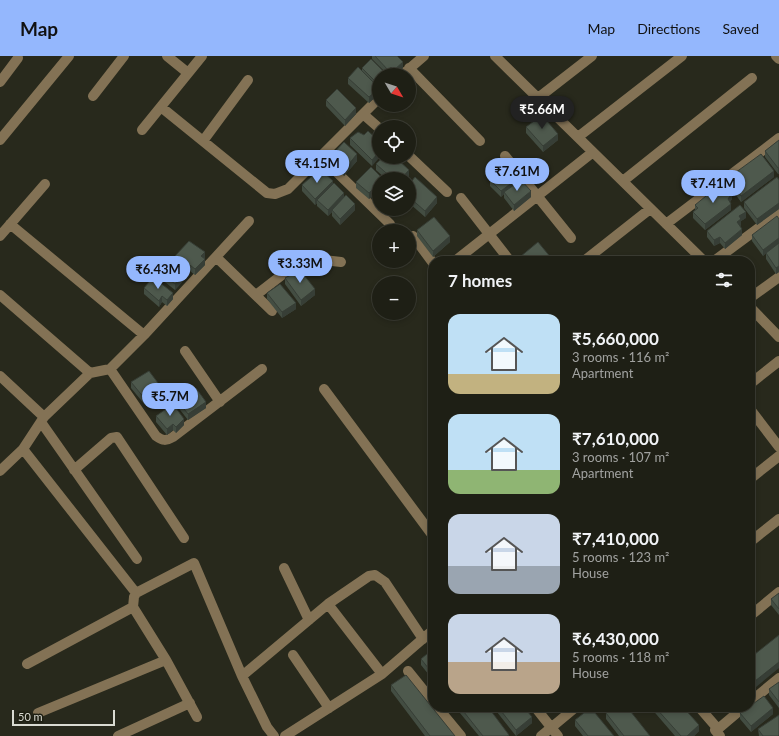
<!DOCTYPE html>
<html lang="en">
<head>
<meta charset="utf-8">
<style>
	:root { --surface:#1e1f15; --page:#26271e; --text:#f1f3f6; --muted:#a1a2a0; --line:#3c3d34; --accent:#94b7fd }
	body { margin:0; font-family:Lato,sans-serif; background:var(--page); color:var(--text); height:100vh; display:flex; flex-direction:column; font-size:15px; white-space:nowrap }
	* { box-sizing:border-box; margin:0 }
	p { font-size:13px; color:var(--muted) }
	.icon { flex:none; width:22px; height:22px; fill:none; stroke:currentColor; stroke-width:2; stroke-linecap:round; stroke-linejoin:round }
	.map { position:relative; flex:1; overflow:hidden }
	.sheet { position:absolute; left:428px; top:200px; width:327px; height:456px; display:flex; flex-direction:column; background:var(--surface); border-radius:16px; box-shadow:0 2px 6px #0003,0 0 0 1px var(--line) }
	.sheet>* { flex:none }
	.needle { width:26px; rotate:129deg }
	.fabs { position:absolute; left:372px; top:12px; display:grid; gap:8px }
	.fabs a { display:grid; place-items:center; width:44px; height:44px; border-radius:50%; background:var(--surface); box-shadow:0 2px 6px #0003,0 0 0 1px var(--line); font-size:20px }
	.scale { position:absolute; left:12px; bottom:10px; width:103px; box-sizing:border-box; padding-left:4px; border:2px solid #dadbd2; border-top:0; font-size:11px; line-height:14px; white-space:nowrap; color:#dadbd2; -webkit-text-stroke:3px #1e1f12; paint-order:stroke }
	.price { position:absolute; translate:-50% -34px; padding:0 9px; border-radius:14px; background:var(--accent); color:#111; font-size:13px; line-height:26px; filter:drop-shadow(0 1px 2px #0008) }
	.price::after { content:''; position:absolute; left:50%; top:24px; width:12px; height:9px; margin-left:-6px; background:inherit; clip-path:polygon(0 0,100% 0,50% 100%) }
	.price.active { background:#222; color:#fff }
	ul { padding:0; list-style:none }
	li { display:flex; align-items:center; gap:12px; height:100px; padding:0 20px }
	li span { display:grid; place-items:center; flex:none; width:112px; height:80px; border-radius:12px; color:#555 }
	li>.icon { margin-inline-start:auto }
	span .icon { width:48px; height:48px; fill:#fffc; stroke-width:1 }
	li b { font-size:17px }
	h2 { display:flex; justify-content:space-between; align-items:center; height:48px; padding:0 20px; font-size:17px }
	header { display:flex; align-items:center; gap:24px; box-sizing:border-box; height:56px; padding:0 20px; background:var(--accent); color:#111 }
	header strong { font-size:19px }
	nav { display:flex; gap:22px; margin-inline-start:auto; font-size:14px }
	.map>svg:first-child { display:block }
	.lines { fill:none; stroke-linecap:round; stroke-linejoin:round }
	.minor { stroke:#837255; stroke-width:10 }
	.wall { fill:#434d42 }
	.shaded-wall { fill:#373e36 }
	.building { fill:#4e594d; stroke:#373e36 }
</style>
</head>
<body>
<header>
<strong>Map</strong>
<nav><a>Map</a><a>Directions</a><a>Saved</a></nav>
</header>
<div class="map">
<svg width="779" height="680" viewBox="0 0 779 680">
	<rect width="100%" height="100%" fill="#28291c"/>
	<g class="lines">
		<path class="minor" d="M167,0L188,17
			M495,0L704,205
			M776,0L779,3
			M409,12L480,85
			M402,19L424,0
			M0,26L18,2
			M93,40L124,0
			M538,42L592,0
			M161,51L267,137L275,138L288,133L379,42
			M363,58L379,72
			M142,74L202,0
			M578,81L682,0
			M0,84L69,0
			M203,85L248,24
			M320,100L390,168
			M409,100L447,136
			M505,100L571,182
			M623,125L752,22
			M461,142L510,205
			M10,168L144,279
			M666,168L779,82
			M0,180L45,128
			M413,180L433,207
			M216,201L272,255
			M455,205L593,96
			M584,205L650,153
			M714,205L779,157
			M0,239L90,317
			M256,239L300,205L315,203L341,206
			M750,242L779,221
			M750,251L779,281
			M185,295L220,346
			M110,313L156,380C163,385 166,385 173,381L262,313
			M0,320L44,361
			M750,328L779,305
			M324,333L433,480
			M750,353L779,391
			M41,366L137,503
			M23,393L136,537L134,541L133,551L166,604L197,661
			M74,414L111,382L117,381L184,482
			M0,415L23,393L44,361L90,317L110,313L144,279L249,165
			M750,423L779,400
			M750,486L779,463
			M284,512L309,564
			M136,537L194,507L242,620L267,671L274,680
			M328,548L382,618
			M750,560L779,536
			M293,599L329,652
			M27,608L133,551
			M408,615L433,646
			M242,620L328,548L369,520L375,519L385,526L423,583
			M750,646L779,622
			M437,651L461,680
			M535,651L558,680
			M699,651L718,673L715,674L720,680
			M38,657L166,604
			M718,673L744,651
			M118,680L190,647
			M285,680L382,618L433,574
			M541,680L576,651"/>
	</g>
	<path class="wall" d="M372,0H397L403,12L395,19H394L391,17L389,19H388L372,3Z
		M362,12L379,19V38L369,47L348,28V22L362,15Z
		M326,44L356,58L345,70L326,50Z
		M526,71L558,84L543,96L526,77Z
		M364,79L379,85L372,110L350,89V82Z
		M779,84L778,118L765,101V95Z
		M330,101L357,105L344,120L330,107Z
		M376,108L409,120L406,123H386L376,114Z
		M774,121L741,146L728,128V122Z
		M379,123V133L369,143L356,132V126Z
		M490,124L518,126L531,141L514,155L504,142V138L501,141L490,130Z
		M779,124V153L757,169L744,152V146Z
		M409,125L437,147L425,161L409,147Z
		M333,128L355,154L340,169L332,160V156L328,160L317,150V147L315,149L302,135V129Z
		M732,143L730,146L731,154L705,174L693,162V156L695,155V149Z
		M746,162L741,165V169L740,170L742,179L725,193L720,187L714,190L707,181V175Z
		M779,163V216L776,218L766,203V197L767,196L763,200L752,185V179Z
		M417,174L450,186L433,201L417,180Z
		M175,200L205,202V209L195,219L186,212L184,215L175,206Z
		M520,201L552,205H520Z
		M156,213L185,223L175,234L156,219Z
		M285,222L315,239L301,250L285,228Z
		M144,232L173,243L167,250L162,246L159,251L144,238Z
		M267,237L296,253L282,262L267,243Z
		M131,326L161,337L145,349L131,332Z
		M177,344L206,352L188,364L177,350Z
		M156,360L184,369L176,377L173,374L167,379L156,366Z
		M779,537V559L771,549V543Z
		M433,593V624L421,609V603Z
		M779,626V652L769,639V633Z
		M391,629L455,680H425L391,635Z
		M455,651H488L509,680H479Z
		M493,651H524L532,667L516,680Z
		M650,651H683L699,675L694,680H675Z
		M722,651H731L725,656Z
		M606,657L650,680H619L606,663Z
		M740,657L773,658L751,676L740,663Z
		M575,664L614,680H583L575,670Z
		M758,673L779,680H759Z"/>
	<path class="shaded-wall" d="M403,6V12L395,19H394V14Z
		M391,11V17L388,19V14Z
		M379,32V38L369,47V41Z
		M356,52V58L345,70V64Z
		M558,78V84L543,96V90Z
		M379,96V101H380L372,110V104Z
		M357,98V105L344,120V114Z
		M778,112H779V118H778Z
		M409,114V120L406,123H401Z
		M774,115V121L741,146V140Z
		M518,122V128L504,136V138L501,141V135Z
		M333,125V131L317,144V147L315,149V143Z
		M379,127V133L369,143V137Z
		M531,135V141L514,155V149Z
		M344,137V143L332,154V156L328,160V154Z
		M732,137V143L728,149V143Z
		M437,141V147L425,161V155Z
		M779,147V153L757,169V163Z
		M355,148V154L340,169V163Z
		M731,148V154L705,174V168Z
		M746,156V162L741,165V169L737,172V166L739,160Z
		M742,173V179L725,193V187Z
		M450,180V186L433,201V195Z
		M720,181V187L714,190V184Z
		M779,182V188L763,200V194Z
		M205,196V202L203,205L205,203V209L195,219V213L201,200Z
		M186,206V212L184,215V209Z
		M779,210V216L776,218V212Z
		M185,217V223L175,234V228Z
		M315,233V239L301,250V244Z
		M173,237V243L167,250V244Z
		M162,240V246L159,251V245Z
		M296,247V253L282,262V256Z
		M161,331V337L145,349V343Z
		M206,346V352L188,364V358Z
		M184,363V369L176,377V371Z
		M173,368V374L167,379V373Z
		M779,606V612L750,636V629Z
		M725,651H731L725,656Z
		M773,652V658L751,676V670Z
		M532,661V667L516,680V674Z
		M699,669V675L694,680H687Z"/>
	<path class="building" d="M375,0H397L403,6L394,14L391,11L388,14Z
		M371,3L387,19H379V29L362,12Z
		M358,11L379,32L369,41L348,22Z
		M337,33L356,52L345,64L326,44Z
		M542,59L558,78L543,90L526,71Z
		M368,75L379,85V96L372,104L350,82L358,76L364,79Z
		M779,84V112H778L765,95Z
		M344,86L357,98L344,114L330,101Z
		M761,98L774,115L741,140L728,122Z
		M383,101L386,104L389,101H395L409,114L401,123H393L376,108Z
		M508,109L518,122L501,135L490,124Z
		M371,111L383,123H379V127L369,137L356,126Z
		M320,113L333,125L315,143L302,129Z
		M415,121L437,141L425,155L409,141V125L411,126Z
		M777,121L779,124V147L757,163L744,146Z
		M521,124L531,135L514,149L504,136Z
		M334,127L344,137L328,154L317,144Z
		M722,127L732,137L728,143L731,148L705,168L693,156L698,152L695,149Z
		M346,139L355,148L340,163L332,154Z
		M740,149L746,156L739,160L741,163L737,166L742,173L725,187L720,181L714,184L707,175Z
		M777,160L779,163V182L763,194L752,179Z
		M434,161L450,180L433,195L417,174Z
		M189,185L205,196L201,200L205,203L195,213L186,206L184,209L175,200Z
		M538,186L552,203L550,205H523L520,201Z
		M779,187V210L776,212L766,197Z
		M167,201L185,217L175,228L156,213Z
		M300,214L315,233L301,244L285,222Z
		M153,221L173,237L167,244L162,240L159,245L144,232Z
		M280,228L296,247L282,256L267,237Z
		M149,315L161,331L145,343L131,326Z
		M196,332L206,346L188,358L177,344Z
		M173,348L184,363L176,371L173,368L167,373L156,360Z
		M779,537V553L771,543Z
		M779,579V606L750,629V602Z
		M433,593V618L421,603Z
		M406,619L455,680H430L391,629Z
		M779,626V646L769,633Z
		M764,640L773,652L751,670L740,657L748,651H750V650Z
		M460,651H488L509,679L507,680H483Z
		M498,651H524L532,661L516,674Z
		M612,651H627L650,680H624L606,657Z
		M655,651H683L699,669L687,680H681Z
		M584,657H595L614,680H588L575,664Z
		M779,659V679L778,680H763L758,673Z"/>
</svg>
<div class="fabs">
<a><svg class="needle" viewBox="-14 -14 28 28"><path d="M0-13l5 13h-10z" fill="#e53935"/><path d="M0 13l5-13h-10z" fill="#a1a2a0"/></svg></a>
<a><svg class="icon" aria-label="locate" viewBox="0 0 24 24"><circle cx="12" cy="12" r="6"/><path d="M12 2v4M12 18v4M2 12h4M18 12h4"/></svg></a>
<a><svg class="icon" aria-label="layers" viewBox="0 0 24 24"><path d="M12 4l9 5-9 5-9-5zM3 14l9 5 9-5"/></svg></a>
<a>+</a>
<a>−</a>
</div>
<div class="scale">50 m</div>
<b class="price active" style="left:542px;top:74px">₹5.66M</b>
<b class="price" style="left:317px;top:128px">₹4.15M</b>
<b class="price" style="left:517px;top:136px">₹7.61M</b>
<b class="price" style="left:713px;top:148px">₹7.41M</b>
<b class="price" style="left:300px;top:228px">₹3.33M</b>
<b class="price" style="left:158px;top:234px">₹6.43M</b>
<b class="price" style="left:170px;top:361px">₹5.7M</b>
<section class="sheet">
<h2>7 homes<svg class="icon" aria-label="filters" viewBox="0 0 24 24"><path d="M4 7h16M4 17h16"/><circle cx="9" cy="7" r="2"/><circle cx="15" cy="17" r="2"/></svg></h2>
<ul>
<li><span style="background:linear-gradient(#bfe0f5 75%,#c2b280 0)"><svg class="icon" aria-label="home" viewBox="0 0 24 24"><path d="M3 11l9-7 9 7M6 9v11h12V9"/></svg></span><div><b>₹5,660,000</b><p>3 rooms · 116 m²</p><p>Apartment</p></div></li>
<li><span style="background:linear-gradient(#bfe0f5 70%,#8fb573 0)"><svg class="icon" aria-label="home" viewBox="0 0 24 24"><path d="M3 11l9-7 9 7M6 9v11h12V9"/></svg></span><div><b>₹7,610,000</b><p>3 rooms · 107 m²</p><p>Apartment</p></div></li>
<li><span style="background:linear-gradient(#c9d6e8 65%,#9aa5b1 0)"><svg class="icon" aria-label="home" viewBox="0 0 24 24"><path d="M3 11l9-7 9 7M6 9v11h12V9"/></svg></span><div><b>₹7,410,000</b><p>5 rooms · 123 m²</p><p>House</p></div></li>
<li><span style="background:linear-gradient(#c9d6e8 60%,#b9a48a 0)"><svg class="icon" aria-label="home" viewBox="0 0 24 24"><path d="M3 11l9-7 9 7M6 9v11h12V9"/></svg></span><div><b>₹6,430,000</b><p>5 rooms · 118 m²</p><p>House</p></div></li>
</ul>
</section>
</div>
</body>
</html>
